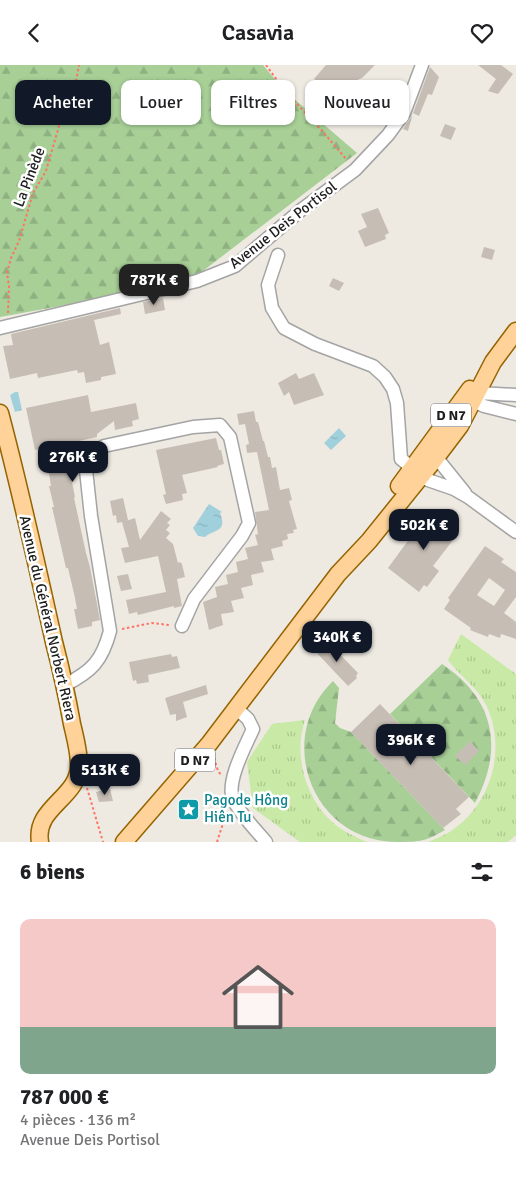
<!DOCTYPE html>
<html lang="fr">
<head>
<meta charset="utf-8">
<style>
	:root { --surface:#fff; --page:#f2f2f2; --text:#202124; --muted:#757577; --line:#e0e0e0; --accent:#111827 }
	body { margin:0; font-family:Signika,sans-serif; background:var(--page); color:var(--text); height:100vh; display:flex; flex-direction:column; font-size:19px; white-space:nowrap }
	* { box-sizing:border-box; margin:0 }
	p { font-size:16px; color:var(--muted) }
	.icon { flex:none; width:28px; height:28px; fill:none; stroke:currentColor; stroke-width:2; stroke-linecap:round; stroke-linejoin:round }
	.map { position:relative; height:777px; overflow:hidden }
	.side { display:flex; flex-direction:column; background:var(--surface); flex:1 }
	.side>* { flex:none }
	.top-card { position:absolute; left:15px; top:15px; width:486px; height:45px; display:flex; gap:10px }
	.price { position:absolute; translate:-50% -42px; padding:0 11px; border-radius:10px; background:var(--accent); color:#fff; font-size:16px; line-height:32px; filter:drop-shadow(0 1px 2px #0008) }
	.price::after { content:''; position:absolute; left:50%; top:30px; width:15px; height:11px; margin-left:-8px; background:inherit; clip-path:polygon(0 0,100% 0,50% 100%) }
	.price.on { background:#222; color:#fff }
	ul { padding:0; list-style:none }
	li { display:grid; align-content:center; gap:10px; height:265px; padding:0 20px }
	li+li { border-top:1px solid var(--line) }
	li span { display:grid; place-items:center; height:155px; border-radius:10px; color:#555 }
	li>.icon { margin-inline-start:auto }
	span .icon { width:90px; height:90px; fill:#fffc; stroke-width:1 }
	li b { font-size:21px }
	h2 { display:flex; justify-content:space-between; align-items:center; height:60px; padding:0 20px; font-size:21px }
	.tag { padding:0 18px; border-radius:10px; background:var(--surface); box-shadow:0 1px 4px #0004; font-size:18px; line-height:45px }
	.tag.on { background:var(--accent); color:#fff }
	header { display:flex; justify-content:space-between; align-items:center; height:65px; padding:0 20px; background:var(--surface); font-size:22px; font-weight:600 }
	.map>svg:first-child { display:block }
	.grass { fill:url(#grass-tufts) }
	.forest { fill:url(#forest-firs) }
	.water { fill:url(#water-ripples) }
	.building { fill:#c6bdb5; fill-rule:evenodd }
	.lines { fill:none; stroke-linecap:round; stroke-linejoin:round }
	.minor-casing { stroke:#a4a4a4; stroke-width:15 }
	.major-casing { stroke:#956400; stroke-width:19 }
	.path { stroke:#fd7465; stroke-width:2; stroke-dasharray:2.5 2.5; stroke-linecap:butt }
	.minor { stroke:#fff; stroke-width:12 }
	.major { stroke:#fed298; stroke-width:16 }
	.labels { text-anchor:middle; stroke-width:5; stroke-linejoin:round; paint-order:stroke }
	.shield { fill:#fff; stroke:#616161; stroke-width:1 }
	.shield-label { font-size:14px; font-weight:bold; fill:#1d1d1d }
	.street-label { font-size:15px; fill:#1d1d1d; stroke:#fff }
	.culture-label { font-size:15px; fill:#0d838f; stroke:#fff; text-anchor:start }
</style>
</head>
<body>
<header><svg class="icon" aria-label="back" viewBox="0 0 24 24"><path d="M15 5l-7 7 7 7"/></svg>Casavia<svg class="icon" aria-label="heart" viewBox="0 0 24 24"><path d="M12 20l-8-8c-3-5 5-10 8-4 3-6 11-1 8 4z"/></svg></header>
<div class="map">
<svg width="516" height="777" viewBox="0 0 516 777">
	<defs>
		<pattern id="grass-tufts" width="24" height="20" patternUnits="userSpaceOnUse" patternTransform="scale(1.25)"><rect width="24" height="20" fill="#c8eaa6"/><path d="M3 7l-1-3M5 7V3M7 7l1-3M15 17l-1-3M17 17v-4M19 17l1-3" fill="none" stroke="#abc88e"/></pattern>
		<pattern id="forest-firs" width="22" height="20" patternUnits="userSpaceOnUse" patternTransform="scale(1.25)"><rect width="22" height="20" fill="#a7cf96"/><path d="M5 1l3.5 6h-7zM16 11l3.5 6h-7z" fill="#8fb181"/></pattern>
		<pattern id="water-ripples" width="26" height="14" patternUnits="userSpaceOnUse" patternTransform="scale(1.25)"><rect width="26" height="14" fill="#a1d0dd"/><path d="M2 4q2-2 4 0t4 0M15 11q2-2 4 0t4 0" fill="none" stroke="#8ab2bd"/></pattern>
	</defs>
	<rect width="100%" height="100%" fill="#eeeae2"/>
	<path class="grass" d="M461,569L516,609V770L508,777H428C437,773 448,769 455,763C492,736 506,684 487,642C478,622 460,612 448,595Z
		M305,655C294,688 304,727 327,752C338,764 353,771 367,777H300L253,743L247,697L272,659Z"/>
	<path class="forest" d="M0,0H263L285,26L357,88L199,209L77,238L0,252Z
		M442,599C495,634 504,684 475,738L390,649Z
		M333,616L339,623L335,658L340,663L351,667L445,765C439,768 433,772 427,774C418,777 407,777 397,777C313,777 273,674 333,616Z"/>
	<path class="water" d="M15,327H18L22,345L15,347L10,330Z
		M339,363L346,371L331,385L324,378Z
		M209,439L222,447L220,448C228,468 213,464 205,472L198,471L193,463Z"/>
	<path class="building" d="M326,0H375L362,13L352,17H343L336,25L332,21L327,26L314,14Z
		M478,0H501L513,9L498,29L488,26L496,14Z
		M430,2L439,12L432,30L428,29L419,51L413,48L408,66L403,64L412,51Z
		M445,59L456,63L451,75L440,71Z
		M378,143L389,168L385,170L386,174L365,182L358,166L367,162L361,149Z
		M484,182L495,185L492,195L481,192Z
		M333,213L344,218L339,226L329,221Z
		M163,233L165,245L145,249L143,237Z
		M120,243L121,249L94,255L100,280L109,277L116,309L101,312V315L86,318L84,307L78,308L77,305L38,313L37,308L10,314L3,281L13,280L11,269Z
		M296,308L299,314L314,308L324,330L294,340L289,327L284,331L278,318Z
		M88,330L91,347L136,338L139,354L132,356L133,361L115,365L114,356L97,369V372L56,381L62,402L71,400L73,411L71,412L75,432L74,433L86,488L90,502L100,555L92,557V561L78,564L74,544H77L75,533L68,503H66L52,442H54L49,421H51L45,383L35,385L26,343Z
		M254,346L256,357H258L263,376H264L268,392H270L272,403L276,402L280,425L289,423L292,435L289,436L297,464L293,465L294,468L287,469L288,474L282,476L283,481L271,484L274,495L261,497L264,507L251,510L253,520L241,523L244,533L231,536L234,547L221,549L223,560L209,565L203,537L217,532L215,522L228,519L226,510L238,507L236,497L248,494L245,483L258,480L255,470L258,469L255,447L269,445L257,387L247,388L246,380L249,379L245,359L239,360L237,349Z
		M216,373L219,385H221L224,399L217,401L218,402L182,410L187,428L182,429L183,435L166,439L163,430L166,429L156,385Z
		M123,433L128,455L126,456L135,453L140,475L161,446L171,454L167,458L170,460L166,465L170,468L166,473L173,479L178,498L180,497L182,499L185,512L177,514L182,541L174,543V541L138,550L137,547L129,549L126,535L166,527L158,491L125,498L121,483L129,482L122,457L117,458L116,450L113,451L110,436Z
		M435,444L458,461L450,473L453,475L433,501L439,506L427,522L424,520L419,527L388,503L418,462L421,464Z
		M485,481L504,494L501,497L516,507V532L504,548L516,557V574L501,569L500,573L489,569L488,572L470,565L471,563L444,544L450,535L448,533ZM489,513L505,525L494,541L477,530Z
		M128,509L132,524L121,526L117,511Z
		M326,575L358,608L356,611L357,613L348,621L315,586Z
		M171,589L172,592L177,591L180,603L148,610L149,617L137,619L136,615L133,616L129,597Z
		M206,620L208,629L183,637L187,652L176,656V649L170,650L165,633Z
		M380,639L469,732L456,744L461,749L443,763L351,667Z
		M470,676L479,686L465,700L455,691Z
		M110,724L113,736L99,737L96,727Z"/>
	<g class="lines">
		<defs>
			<path id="minor" d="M278,190L268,220L272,243L284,263L315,279L373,301L385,312L393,324L397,338L401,394L428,415L454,424L468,432L516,467
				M0,263L197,216L235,201L301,145L355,105L388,70L404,48L422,0
				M469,326L478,328L516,330
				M466,333L484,341L516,349
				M429,391L440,397L465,428
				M65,620C92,606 102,596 110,566L91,451L86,405L90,391L104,381L193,362L220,360L230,372L249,458L242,471L194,534L182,561
				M236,643L248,654L253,664C246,680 226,716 233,734C240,749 255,764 266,777"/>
			<path id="major" d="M0,348C20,423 37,501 54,577C61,604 67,631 72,659C75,672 79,686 79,700C79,733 34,742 40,777
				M399,421L470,324
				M124,777L209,679L338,509L369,476L435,394L460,361L493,297L516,266"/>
		</defs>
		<use href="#minor" class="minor-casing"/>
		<use href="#major" class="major-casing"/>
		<path class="path" d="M266,0L285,26L324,68L347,95
			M8,248L9,221L7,208L11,193L19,176L33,128L46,106L59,61L74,27L79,0
			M122,564L152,558L169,560
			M214,693L218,706L222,711
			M87,723L103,777
			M217,777L226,749"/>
		<use href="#minor" class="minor"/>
		<use href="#major" class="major"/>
	</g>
	<defs>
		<symbol id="sight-square" viewBox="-11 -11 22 22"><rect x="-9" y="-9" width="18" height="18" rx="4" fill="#0f9aa8" stroke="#fff"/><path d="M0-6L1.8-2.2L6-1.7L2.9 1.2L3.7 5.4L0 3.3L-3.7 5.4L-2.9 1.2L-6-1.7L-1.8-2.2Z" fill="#fff"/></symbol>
	</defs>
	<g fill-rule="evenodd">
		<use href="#sight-square" x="176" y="732" width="25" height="25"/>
	</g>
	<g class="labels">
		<g class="shield">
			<rect x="431" y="338.5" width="40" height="23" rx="4"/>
			<rect x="175" y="683.5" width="40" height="23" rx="4"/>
		</g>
		<g class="shield-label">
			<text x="451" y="355">D N7</text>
			<text x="195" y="700">D N7</text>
		</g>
		<g class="street-label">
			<text transform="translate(29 112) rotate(-69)" y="5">La Pinède</text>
			<text transform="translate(283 160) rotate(-38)" y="5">Avenue Deis Portisol</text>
			<text transform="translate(48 553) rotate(77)" y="5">Avenue du Général Norbert Riera</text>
		</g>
		<g class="culture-label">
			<text x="204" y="740">Pagode Hông<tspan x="204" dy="17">Hiên Tu</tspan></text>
		</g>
	</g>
</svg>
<b class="price on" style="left:154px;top:241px">787K €</b>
<b class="price" style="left:73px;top:418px">276K €</b>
<b class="price" style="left:424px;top:486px">502K €</b>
<b class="price" style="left:337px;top:598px">340K €</b>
<b class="price" style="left:411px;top:701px">396K €</b>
<b class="price" style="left:105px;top:731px">513K €</b>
<div class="top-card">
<a class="tag on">Acheter</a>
<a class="tag">Louer</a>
<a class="tag">Filtres</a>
<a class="tag">Nouveau</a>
</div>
</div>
<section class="side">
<h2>6 biens<svg class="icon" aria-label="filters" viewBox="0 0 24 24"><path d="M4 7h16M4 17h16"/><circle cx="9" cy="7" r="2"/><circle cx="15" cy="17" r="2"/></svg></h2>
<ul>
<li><span style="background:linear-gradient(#f6c9c9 70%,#7fa58c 0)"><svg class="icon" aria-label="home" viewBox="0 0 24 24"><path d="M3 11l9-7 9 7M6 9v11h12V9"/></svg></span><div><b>787 000 €</b><p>4 pièces · 136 m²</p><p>Avenue Deis Portisol</p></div></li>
</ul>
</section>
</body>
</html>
